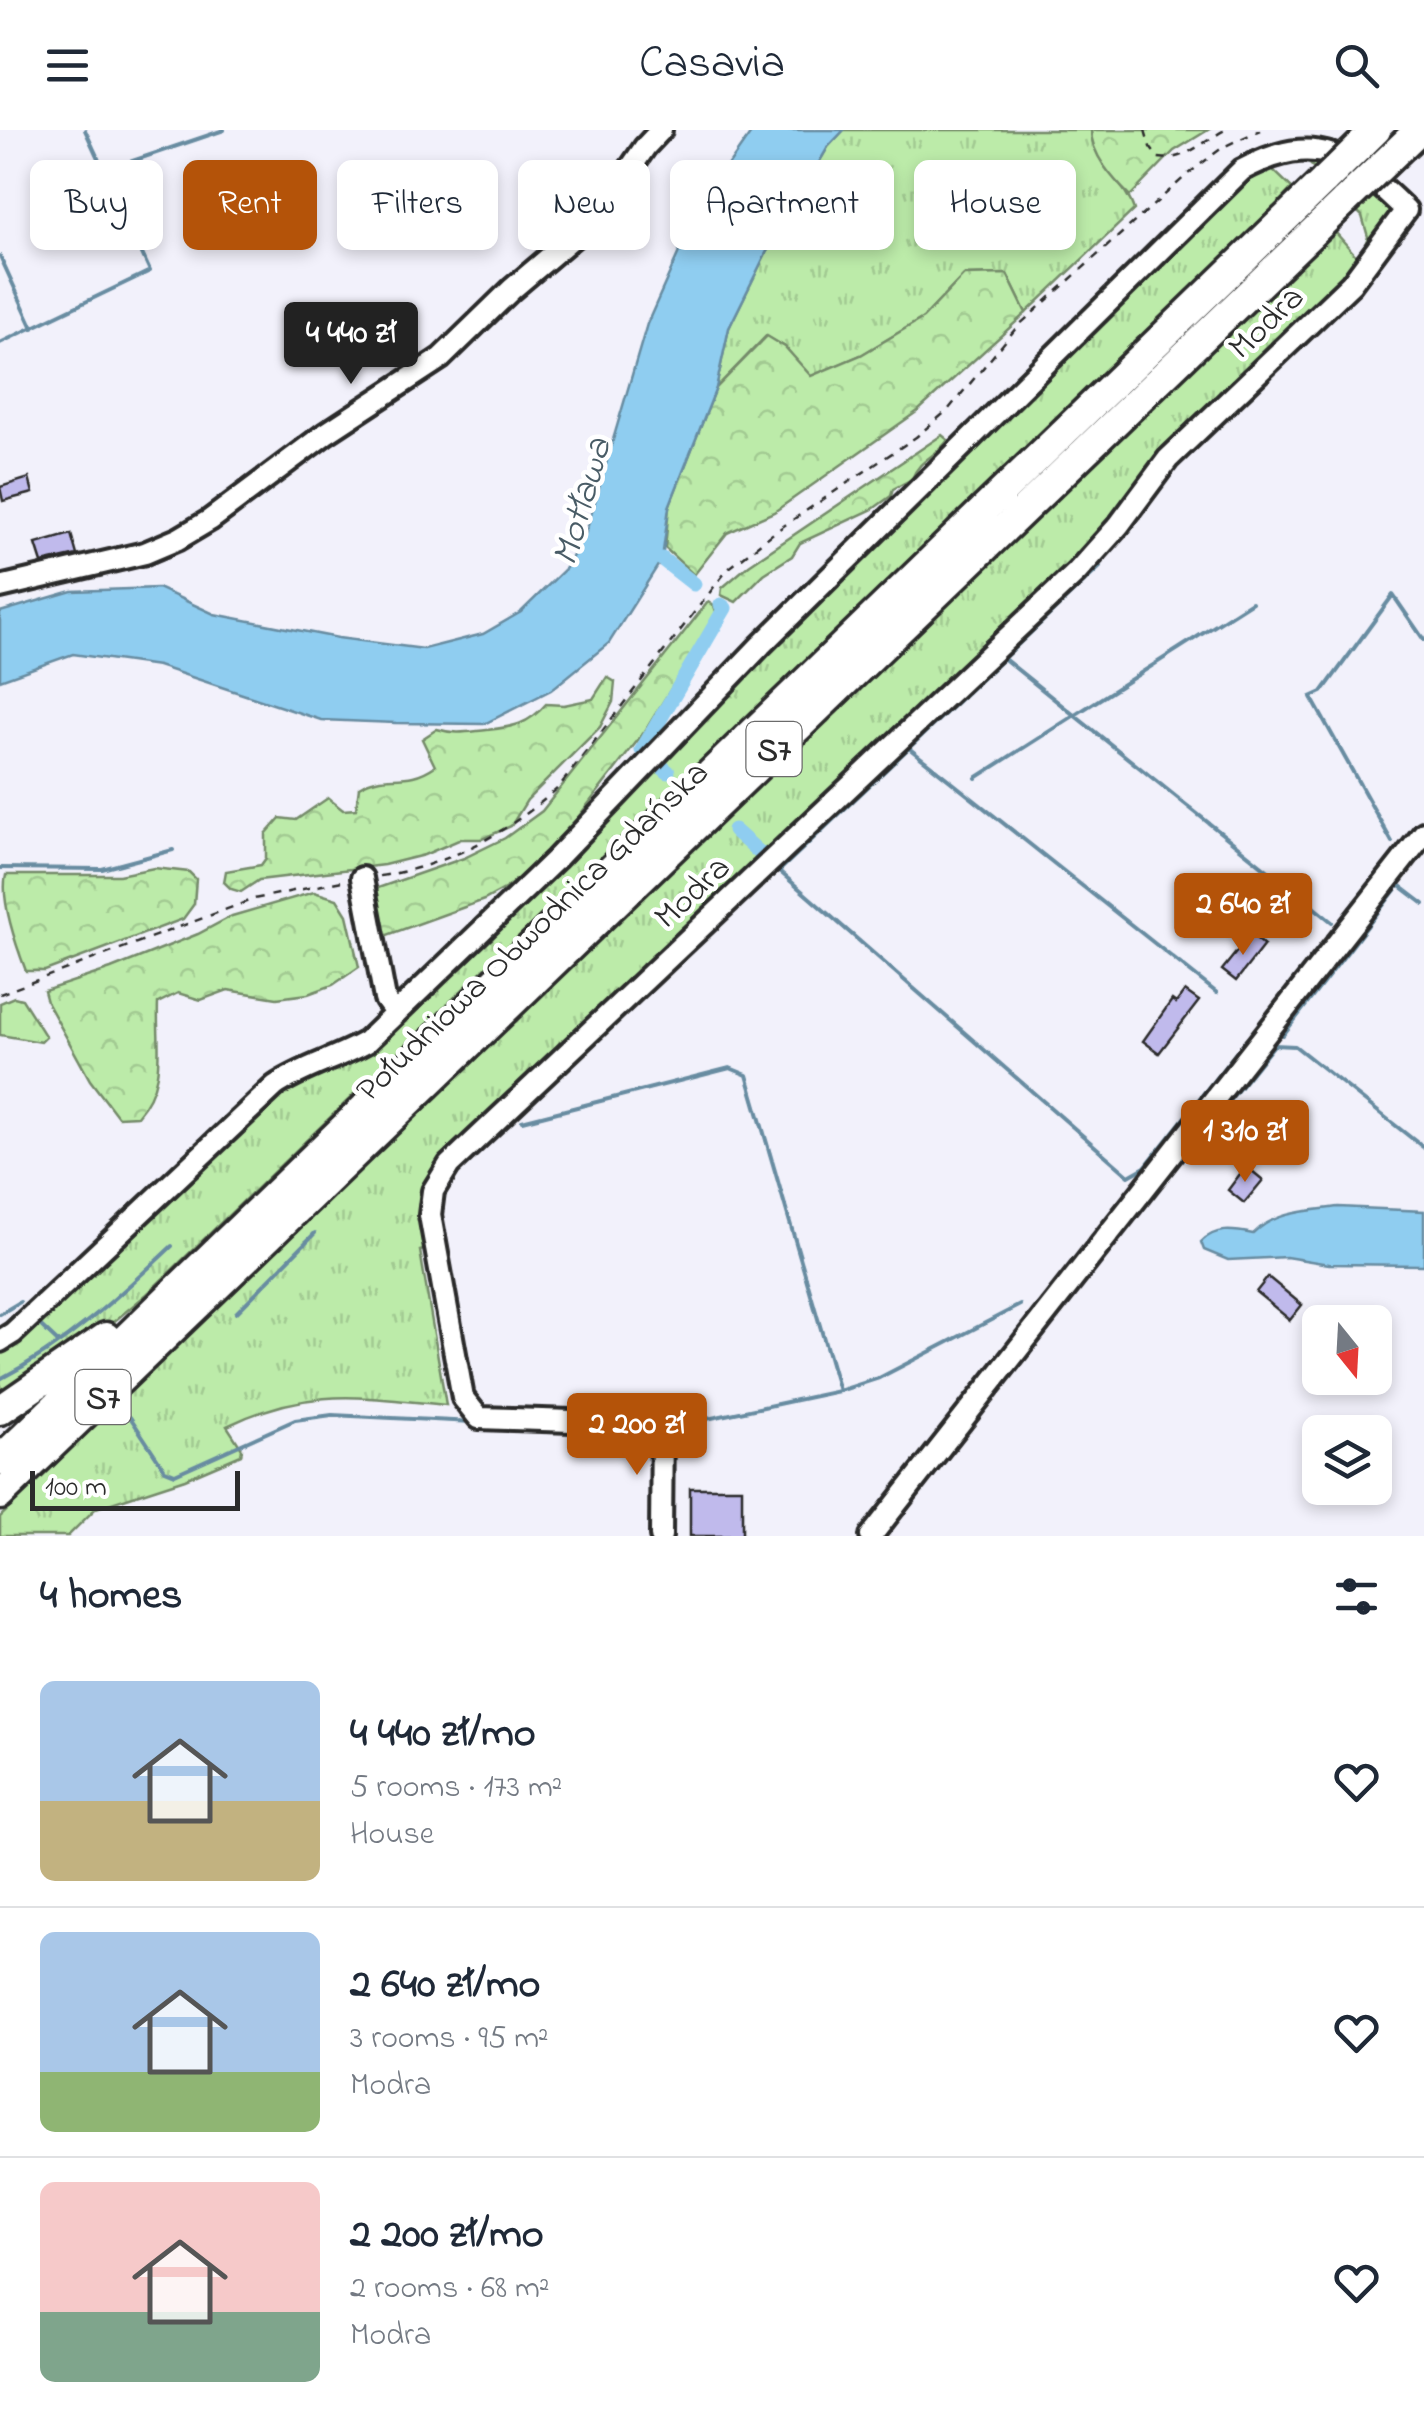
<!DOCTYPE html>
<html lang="en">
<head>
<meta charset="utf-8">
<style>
	:root { --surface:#fff; --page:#f2f2f3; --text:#1f2937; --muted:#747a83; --line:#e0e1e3; --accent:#b45309 }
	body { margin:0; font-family:"Indie Flower",sans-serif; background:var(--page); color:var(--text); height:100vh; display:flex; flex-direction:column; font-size:38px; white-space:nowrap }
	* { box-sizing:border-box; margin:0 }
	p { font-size:32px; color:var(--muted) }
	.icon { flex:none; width:55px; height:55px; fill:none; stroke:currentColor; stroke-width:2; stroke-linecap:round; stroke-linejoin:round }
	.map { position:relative; height:1406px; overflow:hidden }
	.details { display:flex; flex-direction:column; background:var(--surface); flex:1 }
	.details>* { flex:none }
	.banner { position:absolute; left:30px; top:30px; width:1365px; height:90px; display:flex; gap:20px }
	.needle { width:65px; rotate:162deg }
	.buttons { position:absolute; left:1302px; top:1175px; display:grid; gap:20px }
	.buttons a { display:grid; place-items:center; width:90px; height:90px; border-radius:15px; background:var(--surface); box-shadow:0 5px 15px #0003; font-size:50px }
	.scale { position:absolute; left:30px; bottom:25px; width:210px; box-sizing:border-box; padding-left:10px; border:5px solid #2b2b2b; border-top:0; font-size:28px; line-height:35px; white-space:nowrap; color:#2b2b2b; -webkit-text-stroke:8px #fff; paint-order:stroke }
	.price { position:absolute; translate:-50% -85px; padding:0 22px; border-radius:10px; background:var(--accent); color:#fff; font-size:32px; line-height:65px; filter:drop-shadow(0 2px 5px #0008) }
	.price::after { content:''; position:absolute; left:50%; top:60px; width:30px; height:22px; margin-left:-15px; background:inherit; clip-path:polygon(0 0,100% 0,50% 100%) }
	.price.current { background:#222; color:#fff }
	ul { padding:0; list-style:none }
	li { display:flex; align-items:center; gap:30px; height:250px; padding:0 40px }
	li+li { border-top:2px solid var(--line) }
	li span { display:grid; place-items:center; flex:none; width:280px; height:200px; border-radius:15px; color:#555 }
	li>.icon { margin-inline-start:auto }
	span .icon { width:120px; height:120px; fill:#fffc; stroke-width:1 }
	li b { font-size:42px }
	h2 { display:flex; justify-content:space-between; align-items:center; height:120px; padding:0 40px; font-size:42px }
	.tag { padding:0 35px; border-radius:15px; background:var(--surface); box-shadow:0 5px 15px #0003; font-size:35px; line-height:90px }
	.tag.current { background:var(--accent); color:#fff }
	header { display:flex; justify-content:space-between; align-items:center; height:130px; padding:0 40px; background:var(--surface); font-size:45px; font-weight:600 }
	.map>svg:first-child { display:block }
	.grass { fill:url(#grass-tufts); stroke:#748b6a; stroke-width:2.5 }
	.forest { fill:url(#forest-crowns); stroke:#748b6a; stroke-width:2.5 }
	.water { fill:#8fcdf0; stroke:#678ca1; stroke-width:2.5 }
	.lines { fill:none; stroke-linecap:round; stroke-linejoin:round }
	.stream { stroke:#678ca1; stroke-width:4 }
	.canal { stroke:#8fcdf0; stroke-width:15 }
	.building { fill:#c0baec; stroke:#2b2b2b; stroke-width:2.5 }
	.minor-casing { stroke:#2b2b2b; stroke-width:28 }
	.highway-casing { stroke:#2b2b2b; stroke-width:35 }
	.path { stroke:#2b2b2b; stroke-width:2.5; stroke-dasharray:8 8; stroke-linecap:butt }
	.minor { stroke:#fff; stroke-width:20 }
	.highway { stroke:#fff; stroke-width:28 }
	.highway-bridge-casing { stroke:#2b2b2b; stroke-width:35; stroke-linecap:butt }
	.highway-bridge { stroke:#fff; stroke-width:28 }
	.labels { text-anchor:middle; stroke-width:9; stroke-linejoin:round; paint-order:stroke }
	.shield { fill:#fff; stroke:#6b6b6b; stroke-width:2.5 }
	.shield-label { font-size:32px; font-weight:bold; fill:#2b2b2b }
	.street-label { font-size:35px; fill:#2b2b2b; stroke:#fff }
	.water-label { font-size:38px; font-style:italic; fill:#495c66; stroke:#fff }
</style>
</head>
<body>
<header><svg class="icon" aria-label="menu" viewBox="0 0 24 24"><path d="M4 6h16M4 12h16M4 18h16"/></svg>Casavia<svg class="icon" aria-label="search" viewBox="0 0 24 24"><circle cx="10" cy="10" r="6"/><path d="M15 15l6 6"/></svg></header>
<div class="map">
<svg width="1424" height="1406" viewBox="0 0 1424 1406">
	<defs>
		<pattern id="grass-tufts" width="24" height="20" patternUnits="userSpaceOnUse" patternTransform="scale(2.5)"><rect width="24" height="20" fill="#bceba9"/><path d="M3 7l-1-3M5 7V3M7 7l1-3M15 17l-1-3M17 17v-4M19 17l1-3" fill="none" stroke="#a2ca92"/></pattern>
		<pattern id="forest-crowns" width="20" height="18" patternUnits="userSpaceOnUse" patternTransform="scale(2.5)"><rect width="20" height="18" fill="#bceba9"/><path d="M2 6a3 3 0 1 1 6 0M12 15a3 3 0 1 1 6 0" fill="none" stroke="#a2ca92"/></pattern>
	</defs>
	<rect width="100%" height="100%" fill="#f2f1fb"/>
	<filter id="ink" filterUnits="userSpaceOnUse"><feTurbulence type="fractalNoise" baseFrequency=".01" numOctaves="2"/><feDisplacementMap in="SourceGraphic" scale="20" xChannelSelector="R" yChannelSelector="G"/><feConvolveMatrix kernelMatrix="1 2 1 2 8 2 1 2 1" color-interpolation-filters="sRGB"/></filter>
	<g filter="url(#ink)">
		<path class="grass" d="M844,0H1091C1092,33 1125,51 1134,80L1026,183L1007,144L964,145L923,188L861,225L810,247L785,217L766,206L716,258L729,198L766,123L828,17Z
			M1295,20L1362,43L1394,83L1370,123L1082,428L443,1035L427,1119L420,1121L446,1275C359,1267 310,1256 227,1296L242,1319L241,1325L185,1349L96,1378L68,1406H0V1387L182,1212L234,1156L1275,157L1336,103L1359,129L1368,107L1362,86L1307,31L1297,27L1269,36L1292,58L1244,110L559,772L487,836L147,1164L76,1223L0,1270V1219L271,964L346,929L1246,44Z"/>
		<path class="forest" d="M1091,0H1208L1174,21L1130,66C1113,49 1091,25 1091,0Z
			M1007,144L1026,183L918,281L774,382L727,403L694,445L665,418L669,377L716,258L767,206L785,217L811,246L861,225L923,188L964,145Z
			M942,305L948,310C935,328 920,328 912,349L893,359L891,366L873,379L800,413L792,426L764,444L736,472L721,465L722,458L749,435Z
			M708,472L714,476L717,484L645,601L551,722L506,758L484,770L382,807L371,773L375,759L464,728L505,708L542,681Z
			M607,547L615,552L613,572L600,597L527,670L511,696L482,709H461L424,725L384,735L259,750L241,762L231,759L224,752L226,741L261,735L266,728V704L280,688L296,690L328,668L343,680L356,679L359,657C386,640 405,657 435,636L422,609L437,599C456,605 467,602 487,600C513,597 528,595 546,574L564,575L593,569Z
			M154,738L189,742L196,749L194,774L183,789L45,841H26C16,815 0,770 6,745H119Z
			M314,762L337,769L347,785L359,837L333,855L308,864L277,868L228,860L201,870L178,863L158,873C156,915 168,951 137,986L118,987L90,950L47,872L44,861L111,839L198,804L232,786Z
			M14,867L22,869L46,907L41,912L0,905V873Z"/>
		<path class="water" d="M753,0H844L828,17L766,123L729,198L716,258L669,377L662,429L609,513L551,560L484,594L396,593L321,590L158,536L73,524L0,550V482L72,461L158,458L214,484L338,508L424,519L483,504L521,482L566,438L586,402L647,194L699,77Z
			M1338,1077L1424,1081V1135L1329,1134L1286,1127L1228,1130L1204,1120L1201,1112C1215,1097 1234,1100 1253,1104C1275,1081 1308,1081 1338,1077Z"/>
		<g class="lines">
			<path class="stream" d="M106,40L224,0
				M0,126L33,198
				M0,213L150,141L85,0
				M1100,437L779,741L1129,1046L1145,1037L1246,910
				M1003,528L1332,792
				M910,619L1217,863
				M976,648L1252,472
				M1392,712L1311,567L1322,562L1393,465L1424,510
				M0,738L102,739L173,720
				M1283,905L1399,755L1424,774
				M522,991L730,938L747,945L839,1261
				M1061,1180L1274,915L1295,916L1424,1018
				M236,1183L315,1103
				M0,1184L20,1172
				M41,1196L59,1213
				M0,1249C66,1215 118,1167 172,1116
				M130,1287L165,1340L175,1344L295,1290L332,1285L473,1292
				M674,1296L839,1261L879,1248L1020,1175"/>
			<path class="canal" d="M662,429L694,454
				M645,623L642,620L725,478L721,475
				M661,636L668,642
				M734,700L761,724"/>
		</g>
		<path class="building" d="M458,38L468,51L444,68L447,72L438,78L426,60Z
			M29,348L33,363L3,371L0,357Z
			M71,404L77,425L42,433L36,414Z
			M1251,804L1264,815L1236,851L1222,840Z
			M1185,861L1199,871L1159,923L1143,911L1172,870L1176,873Z
			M1246,1036L1263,1050L1244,1073L1228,1060Z
			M1268,1147L1302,1175L1290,1190L1256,1162Z
			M690,1358H742V1406H690Z"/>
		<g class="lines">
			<defs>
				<path id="minor" d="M0,457L145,423L178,409L210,390L325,304L441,228L512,159L597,87L645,17L661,0
					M362,748L385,869L395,883
					M0,1211L13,1203L275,956C303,937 336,929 366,912L556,729L761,515L1242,40C1318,0 1349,25 1406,80
					M661,1406L662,1289L651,1287L632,1293L479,1288L463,1268L430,1085L433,1061L449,1035L1076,443L1119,395L1168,329L1351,154L1406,80
					M871,1406L1424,703"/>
				<path id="highway" d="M0,1280L106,1207
					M0,1330L1325,50
					M0,1365L1345,71"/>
			</defs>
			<use href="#minor" class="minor-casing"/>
			<use href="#highway" class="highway-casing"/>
			<path class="path" d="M1145,0L1150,17L1158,28C1183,32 1204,11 1225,0
				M380,746C448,736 507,703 558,658L728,439L776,401L916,307L948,280L1017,197L1188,44L1223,17L1260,0
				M0,864L254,769L347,750"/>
			<use href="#minor" class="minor"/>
			<use href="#highway" class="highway"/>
			<defs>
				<path id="highway-bridge" d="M1325,50L1376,0
					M1345,71L1419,0"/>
			</defs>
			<use href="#highway-bridge" class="highway-bridge-casing"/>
			<use href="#highway-bridge" class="highway-bridge"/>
		</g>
	</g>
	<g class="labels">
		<g class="shield">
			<rect x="746.5" y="592" width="55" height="54" rx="8"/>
			<rect x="75.5" y="1240" width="55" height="54" rx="8"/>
		</g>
		<g class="shield-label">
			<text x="774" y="630">S7</text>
			<text x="103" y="1278">S7</text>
		</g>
		<g class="street-label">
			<text transform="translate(1265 191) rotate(-44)" y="12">Modra</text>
			<text transform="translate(691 761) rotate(-43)" y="12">Modra</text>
			<text transform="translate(531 800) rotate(-44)" y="12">Południowa Obwodnica Gdańska</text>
		</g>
		<g class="water-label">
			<text transform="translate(580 371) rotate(-74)" y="13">Motława</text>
		</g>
	</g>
</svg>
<div class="buttons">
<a><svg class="needle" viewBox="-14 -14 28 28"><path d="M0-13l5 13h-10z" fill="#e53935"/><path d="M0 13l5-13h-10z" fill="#747a83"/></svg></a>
<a><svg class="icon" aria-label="layers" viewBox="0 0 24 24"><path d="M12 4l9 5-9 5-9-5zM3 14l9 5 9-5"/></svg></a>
</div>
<div class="scale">100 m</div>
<b class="price current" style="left:351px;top:257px">4 440 zł</b>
<b class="price" style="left:1243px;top:828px">2 640 zł</b>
<b class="price" style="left:1245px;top:1055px">1 310 zł</b>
<b class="price" style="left:637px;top:1348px">2 200 zł</b>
<div class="banner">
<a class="tag">Buy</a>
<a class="tag current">Rent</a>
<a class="tag">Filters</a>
<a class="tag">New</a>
<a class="tag">Apartment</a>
<a class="tag">House</a>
</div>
</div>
<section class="details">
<h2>4 homes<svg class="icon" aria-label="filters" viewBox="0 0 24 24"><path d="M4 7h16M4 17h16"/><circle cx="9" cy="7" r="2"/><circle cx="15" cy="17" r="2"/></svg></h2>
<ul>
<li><span style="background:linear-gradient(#a9c7e8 60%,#c2b280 0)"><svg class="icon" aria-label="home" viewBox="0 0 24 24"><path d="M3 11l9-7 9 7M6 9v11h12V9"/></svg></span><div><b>4 440 zł/mo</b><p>5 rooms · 173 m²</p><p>House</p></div><svg class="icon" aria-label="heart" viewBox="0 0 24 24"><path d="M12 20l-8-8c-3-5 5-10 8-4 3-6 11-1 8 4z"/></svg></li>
<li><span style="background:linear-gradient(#a9c7e8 70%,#8fb573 0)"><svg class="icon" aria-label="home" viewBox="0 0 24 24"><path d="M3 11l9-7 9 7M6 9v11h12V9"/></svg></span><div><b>2 640 zł/mo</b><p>3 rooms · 95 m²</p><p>Modra</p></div><svg class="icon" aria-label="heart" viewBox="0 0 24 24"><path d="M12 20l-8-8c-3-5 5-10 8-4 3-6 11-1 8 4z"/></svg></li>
<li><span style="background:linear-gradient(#f6c9c9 65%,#7fa58c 0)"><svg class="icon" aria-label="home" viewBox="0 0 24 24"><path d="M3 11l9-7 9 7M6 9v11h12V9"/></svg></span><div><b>2 200 zł/mo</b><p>2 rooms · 68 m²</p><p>Modra</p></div><svg class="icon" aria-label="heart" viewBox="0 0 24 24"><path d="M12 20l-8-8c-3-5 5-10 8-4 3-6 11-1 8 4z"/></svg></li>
</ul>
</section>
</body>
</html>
